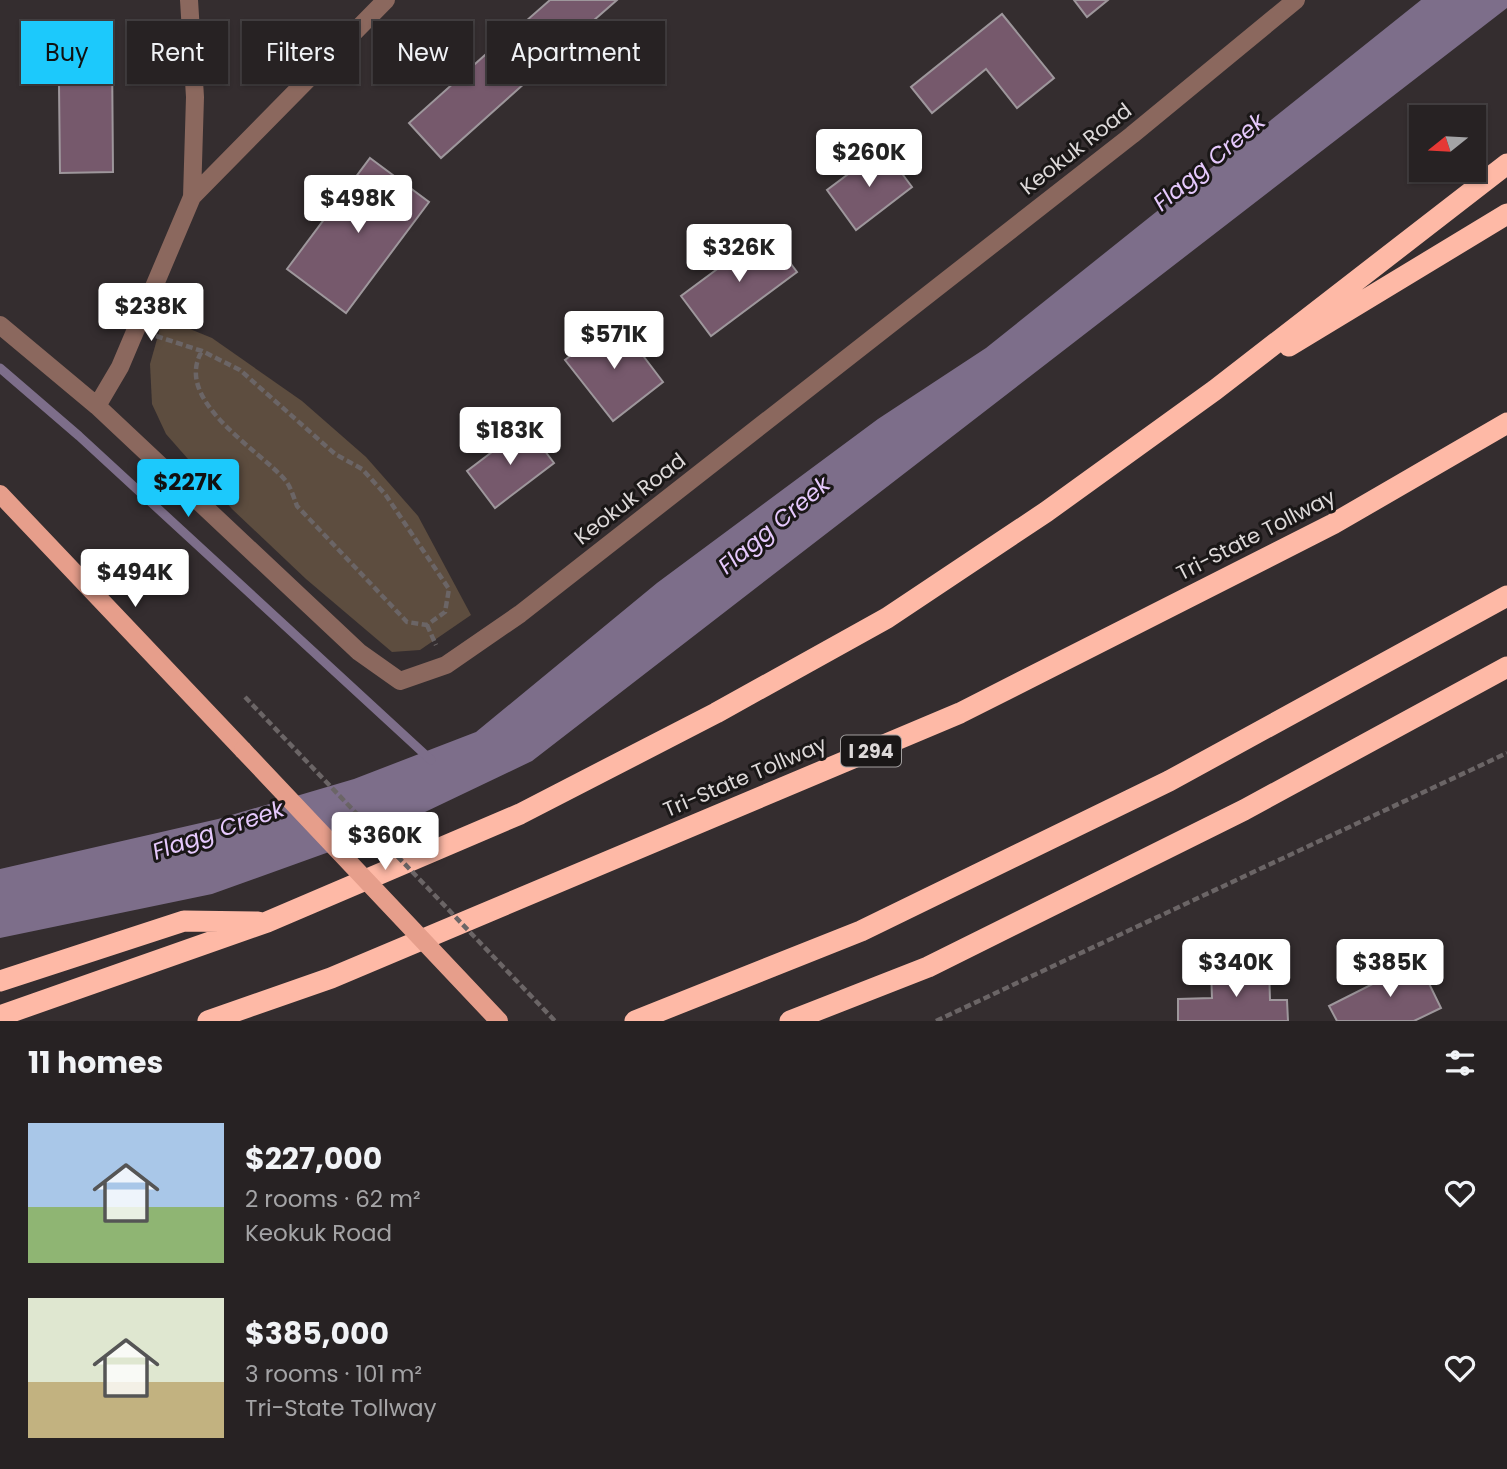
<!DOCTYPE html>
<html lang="en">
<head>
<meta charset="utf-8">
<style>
	:root { --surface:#272223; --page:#2f2a2b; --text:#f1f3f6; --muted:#a4a4a6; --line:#433f41; --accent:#1cc9fc }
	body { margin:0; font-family:Poppins,sans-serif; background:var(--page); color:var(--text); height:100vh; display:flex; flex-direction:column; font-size:26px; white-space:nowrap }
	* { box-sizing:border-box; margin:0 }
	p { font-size:23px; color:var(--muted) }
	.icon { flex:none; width:38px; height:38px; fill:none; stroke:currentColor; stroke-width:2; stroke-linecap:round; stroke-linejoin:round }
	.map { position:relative; height:1021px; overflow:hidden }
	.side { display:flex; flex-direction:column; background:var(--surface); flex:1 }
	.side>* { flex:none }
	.banner { position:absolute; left:21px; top:21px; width:700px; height:63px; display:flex; gap:14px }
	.needle { width:46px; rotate:252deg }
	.buttons { position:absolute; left:1409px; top:105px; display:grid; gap:14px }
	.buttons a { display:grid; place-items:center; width:77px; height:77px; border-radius:0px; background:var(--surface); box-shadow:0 2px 5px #0004,0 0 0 2px var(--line); font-size:35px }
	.price { position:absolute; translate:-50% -60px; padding:0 16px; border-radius:7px; background:#fff; color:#222; font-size:23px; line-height:46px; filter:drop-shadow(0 2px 4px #0008) }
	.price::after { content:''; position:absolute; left:50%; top:42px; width:21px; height:16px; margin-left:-10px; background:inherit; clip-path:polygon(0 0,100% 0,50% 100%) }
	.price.selected { background:var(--accent); color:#111 }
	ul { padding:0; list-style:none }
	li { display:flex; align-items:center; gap:21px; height:175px; padding:0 28px }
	li span { display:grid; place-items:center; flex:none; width:196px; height:140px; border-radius:0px; color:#555 }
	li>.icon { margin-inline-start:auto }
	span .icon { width:84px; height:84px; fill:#fffc; stroke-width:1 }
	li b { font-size:30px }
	h2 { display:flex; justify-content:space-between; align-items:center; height:84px; padding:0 28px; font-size:30px }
	.pill { padding:0 24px; border-radius:0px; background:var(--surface); box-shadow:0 2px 5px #0004,0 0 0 2px var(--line); font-size:24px; line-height:63px }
	.pill.selected { background:var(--accent); color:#111 }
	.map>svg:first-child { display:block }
	.green { fill:#5d4d3f }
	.water { fill:#7d6e8a }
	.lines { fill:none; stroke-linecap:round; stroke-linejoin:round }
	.stream { stroke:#7d6e8a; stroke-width:9 }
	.building { fill:#76596c; stroke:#9e979c; stroke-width:2 }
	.path { stroke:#6b6566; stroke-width:4.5; stroke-dasharray:7 3.5; stroke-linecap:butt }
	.minor { stroke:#8b685e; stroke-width:18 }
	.major { stroke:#e69e8b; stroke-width:18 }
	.highway { stroke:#feb9a6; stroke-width:21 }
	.path-bridge { stroke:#6b6566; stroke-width:4.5; stroke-dasharray:7 3.5; stroke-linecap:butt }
	.major-bridge { stroke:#e69e8b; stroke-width:18 }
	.labels { text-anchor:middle; stroke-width:6; stroke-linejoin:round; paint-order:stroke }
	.shield { fill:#1a1717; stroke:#a29f9f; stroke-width:2 }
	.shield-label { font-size:19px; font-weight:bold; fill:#ddd9d9 }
	.street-label { font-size:21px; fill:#ddd9d9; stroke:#1a1717 }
	.water-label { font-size:23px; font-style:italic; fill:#e6c9fd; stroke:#1a1717 }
</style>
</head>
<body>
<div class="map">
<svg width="1507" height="1021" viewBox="0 0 1507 1021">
	<rect width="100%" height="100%" fill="#342d2f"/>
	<path class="green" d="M163,318L212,338L302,401L366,457L418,516L471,615L420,650L392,652L306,579L232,509L166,434L152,404L150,364Z"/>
	<path class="water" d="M1421,0H1507V8L532,761L379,834L212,894L0,938V869L218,819L354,779L476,732L657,583L878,419L986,348Z"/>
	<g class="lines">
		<path class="stream" d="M0,368L79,436L431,760"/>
	</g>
	<path class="building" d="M550,0H617L554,55L526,21Z
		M1074,0H1108L1087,17Z
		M1002,14L1054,78L1017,108L986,69L932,113L911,87Z
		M494,47L525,83L441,158L409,123Z
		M112,52L113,172L60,173L59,85L81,84V53Z
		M883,148L912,187L856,230L827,190Z
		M370,158L429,202L346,313L287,269Z
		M767,232L797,272L711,336L681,296Z
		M616,320L663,382L613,421L565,360Z
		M526,426L554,463L495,508L467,471Z
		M1418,961L1441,1008L1414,1021H1337L1329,1006Z
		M1269,968L1270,1000H1287L1288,1021H1178V999L1212,998L1211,970Z"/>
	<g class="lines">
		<path class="path" d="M156,336L202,351L240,370L335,454L362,469L385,494L449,589L445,612L427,625L407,622L297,506C294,498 291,488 286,481C260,450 172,401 202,351
			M427,625L436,645
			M936,1021L1507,753"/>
		<path class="minor" d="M189,0L195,97L192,197
			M0,325L97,406L359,652L400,681L446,665L520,614L1132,135L1296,0
			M97,406L120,367L192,197L386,0"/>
		<path class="major" d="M0,494L243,750"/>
		<path class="highway" d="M1289,346L1507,214
			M0,981L184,921L258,922
			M0,1016L267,922L520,814L716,713L887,618L1046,512L1215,390L1507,164
			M208,1021L331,978L960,713L1333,524L1507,423
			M635,1021L861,931L1169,781L1507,596
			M790,1021L928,967L1244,810L1507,667"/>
		<path class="path-bridge" d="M245,697L555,1021"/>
		<path class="major-bridge" d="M243,750L499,1021"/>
	</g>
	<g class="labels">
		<rect class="shield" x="841" y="735.5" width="60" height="31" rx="5"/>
		<g class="shield-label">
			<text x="871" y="758">I 294</text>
		</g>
		<g class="street-label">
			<text transform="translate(1076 149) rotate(-38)" y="7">Keokuk Road</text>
			<text transform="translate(630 499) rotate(-38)" y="7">Keokuk Road</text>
			<text transform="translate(1256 535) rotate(-27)" y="7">Tri-State Tollway</text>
			<text transform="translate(745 777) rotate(-23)" y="7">Tri-State Tollway</text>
		</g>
		<g class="water-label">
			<text transform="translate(1209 162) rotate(-40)" y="8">Flagg Creek</text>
			<text transform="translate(774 525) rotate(-40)" y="8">Flagg Creek</text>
			<text transform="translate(218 830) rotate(-19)" y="8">Flagg Creek</text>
		</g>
	</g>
</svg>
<div class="buttons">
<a><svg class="needle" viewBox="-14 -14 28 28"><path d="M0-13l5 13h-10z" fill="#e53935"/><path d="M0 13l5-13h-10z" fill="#a4a4a6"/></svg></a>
</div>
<b class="price" style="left:869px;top:189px">$260K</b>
<b class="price" style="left:358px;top:235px">$498K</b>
<b class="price" style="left:739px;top:284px">$326K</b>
<b class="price" style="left:151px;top:343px">$238K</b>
<b class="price" style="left:614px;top:371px">$571K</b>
<b class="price" style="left:510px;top:467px">$183K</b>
<b class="price selected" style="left:188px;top:519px">$227K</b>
<b class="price" style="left:135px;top:609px">$494K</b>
<b class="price" style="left:385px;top:872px">$360K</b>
<b class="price" style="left:1236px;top:999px">$340K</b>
<b class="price" style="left:1390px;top:999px">$385K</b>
<div class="banner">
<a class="pill selected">Buy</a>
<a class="pill">Rent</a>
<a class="pill">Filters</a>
<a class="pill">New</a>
<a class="pill">Apartment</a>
</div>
</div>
<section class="side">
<h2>11 homes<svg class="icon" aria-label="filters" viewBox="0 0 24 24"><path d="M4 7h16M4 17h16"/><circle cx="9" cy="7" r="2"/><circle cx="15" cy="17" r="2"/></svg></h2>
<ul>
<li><span style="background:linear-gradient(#a9c7e8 60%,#8fb573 0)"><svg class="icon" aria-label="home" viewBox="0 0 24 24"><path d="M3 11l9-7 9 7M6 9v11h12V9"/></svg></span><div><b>$227,000</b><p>2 rooms · 62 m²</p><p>Keokuk Road</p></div><svg class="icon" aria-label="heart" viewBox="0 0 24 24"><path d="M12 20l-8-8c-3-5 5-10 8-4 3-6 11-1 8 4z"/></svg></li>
<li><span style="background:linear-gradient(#dfe7d0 60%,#c2b280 0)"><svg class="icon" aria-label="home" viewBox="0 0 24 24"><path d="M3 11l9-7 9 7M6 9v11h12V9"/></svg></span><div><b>$385,000</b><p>3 rooms · 101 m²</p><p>Tri-State Tollway</p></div><svg class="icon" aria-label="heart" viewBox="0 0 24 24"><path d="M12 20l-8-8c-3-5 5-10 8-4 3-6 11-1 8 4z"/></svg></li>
</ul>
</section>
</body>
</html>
